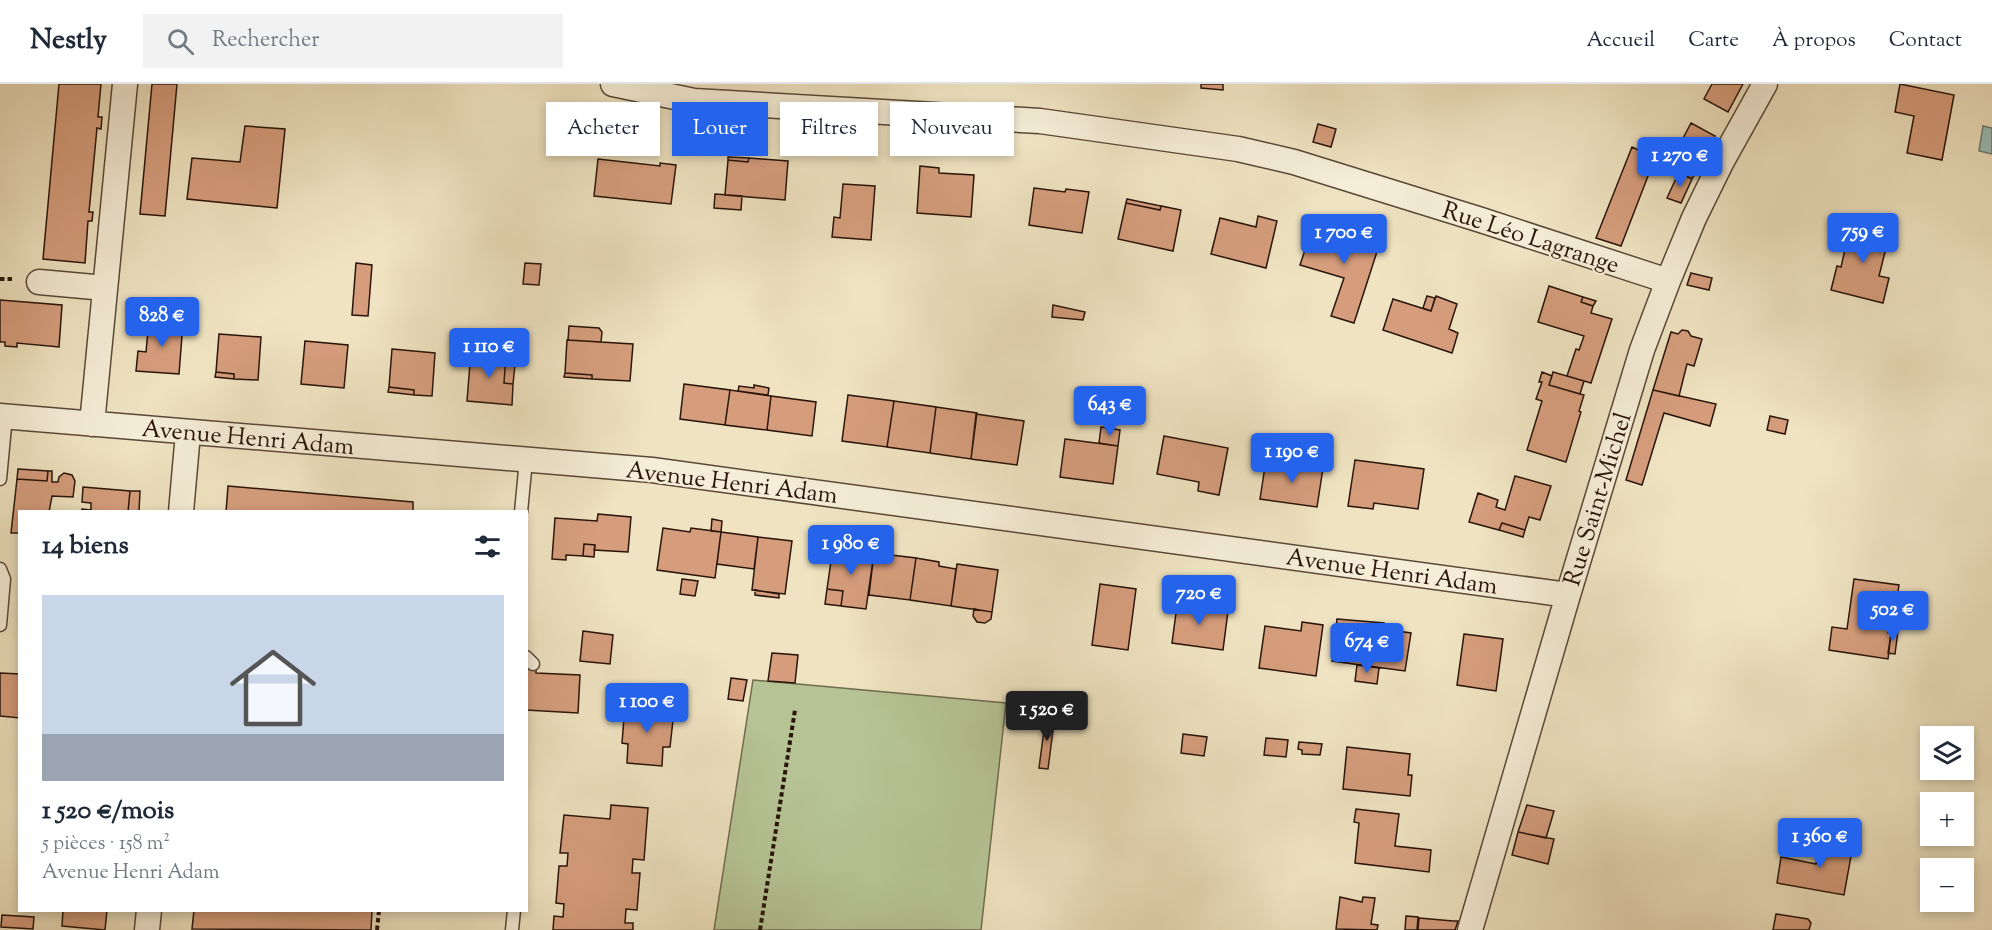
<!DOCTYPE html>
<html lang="fr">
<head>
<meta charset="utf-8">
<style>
	:root { --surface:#fff; --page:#f2f2f3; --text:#1f2937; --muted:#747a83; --line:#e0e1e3; --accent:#2563eb }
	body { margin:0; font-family:"Sorts Mill Goudy",serif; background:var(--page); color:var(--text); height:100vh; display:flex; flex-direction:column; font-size:22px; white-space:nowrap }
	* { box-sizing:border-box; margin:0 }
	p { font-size:20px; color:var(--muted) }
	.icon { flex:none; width:33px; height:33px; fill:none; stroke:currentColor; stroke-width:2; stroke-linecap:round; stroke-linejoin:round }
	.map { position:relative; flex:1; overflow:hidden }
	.details { position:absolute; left:18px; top:426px; width:510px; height:402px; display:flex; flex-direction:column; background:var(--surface); border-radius:0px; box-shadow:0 3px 9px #0003 }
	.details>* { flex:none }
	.top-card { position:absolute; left:546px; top:18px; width:570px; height:54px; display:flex; gap:12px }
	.tools { position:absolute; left:1920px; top:642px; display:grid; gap:12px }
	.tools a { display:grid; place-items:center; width:54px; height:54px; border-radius:0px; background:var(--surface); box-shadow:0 3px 9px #0003; font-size:30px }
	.price { position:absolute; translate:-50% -51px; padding:0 14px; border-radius:6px; background:var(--accent); color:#fff; font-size:20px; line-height:39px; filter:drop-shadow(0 2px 3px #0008) }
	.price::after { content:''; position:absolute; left:50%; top:36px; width:18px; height:14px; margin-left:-9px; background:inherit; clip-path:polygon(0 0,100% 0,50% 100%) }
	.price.active { background:#222; color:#fff }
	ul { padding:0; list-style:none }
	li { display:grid; align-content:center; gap:12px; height:318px; padding:0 24px }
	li+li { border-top:2px solid var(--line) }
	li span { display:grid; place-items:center; height:186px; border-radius:0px; color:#555 }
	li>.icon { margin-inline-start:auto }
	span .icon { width:108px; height:108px; fill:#fffc; stroke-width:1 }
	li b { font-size:26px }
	h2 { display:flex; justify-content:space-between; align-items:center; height:72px; padding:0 24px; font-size:26px }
	.tag { padding:0 21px; border-radius:0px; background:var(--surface); box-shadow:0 3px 9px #0003; font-size:21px; line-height:54px }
	.tag.active { background:var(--accent); color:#fff }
	header { display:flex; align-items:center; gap:36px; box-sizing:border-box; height:84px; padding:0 30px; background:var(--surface); border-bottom:2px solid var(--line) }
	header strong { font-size:28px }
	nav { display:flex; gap:33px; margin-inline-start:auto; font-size:21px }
	.search { width:420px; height:54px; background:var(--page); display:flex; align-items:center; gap:15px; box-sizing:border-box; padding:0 21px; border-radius:0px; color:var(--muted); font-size:22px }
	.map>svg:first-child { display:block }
	.green { fill:#b6c495; stroke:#706c50; stroke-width:1.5 }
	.water { fill:#9abdb7; stroke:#6d7972; stroke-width:1.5 }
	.building { fill:#d59d7c; stroke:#29140a; stroke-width:1.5 }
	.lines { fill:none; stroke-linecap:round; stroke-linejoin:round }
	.service-casing { stroke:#5a4838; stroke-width:15 }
	.minor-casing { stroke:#5a4838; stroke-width:27 }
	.path { stroke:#29140a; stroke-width:4; stroke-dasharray:4.5 3; stroke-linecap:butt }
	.service { stroke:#f5edd7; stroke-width:12 }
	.minor { stroke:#f5edd7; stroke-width:24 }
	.labels { text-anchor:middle; stroke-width:4.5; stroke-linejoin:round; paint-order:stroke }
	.street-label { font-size:24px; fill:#29140a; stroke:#f5edd7 }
</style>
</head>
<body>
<header>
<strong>Nestly</strong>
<div class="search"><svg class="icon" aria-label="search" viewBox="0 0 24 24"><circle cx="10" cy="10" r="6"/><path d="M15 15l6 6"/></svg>Rechercher</div>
<nav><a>Accueil</a><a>Carte</a><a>À propos</a><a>Contact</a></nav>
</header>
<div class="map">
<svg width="1992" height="846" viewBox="0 0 1992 846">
	<rect width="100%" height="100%" fill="#efe3c1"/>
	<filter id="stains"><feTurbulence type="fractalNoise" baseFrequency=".00333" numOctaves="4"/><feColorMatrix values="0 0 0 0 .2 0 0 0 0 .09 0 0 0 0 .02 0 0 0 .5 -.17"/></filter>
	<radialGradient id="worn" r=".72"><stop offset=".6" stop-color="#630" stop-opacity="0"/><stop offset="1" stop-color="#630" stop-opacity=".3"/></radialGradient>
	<path class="green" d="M753,596L1006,619L981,846H714Z"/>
	<path class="water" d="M1983,42L1992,44V70L1979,67Z"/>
	<path class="building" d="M59,0H101L98,33H102L101,45L97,44L89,128H93L92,137H88L85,179L43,175Z
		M152,0H177L165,132L140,130Z
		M1201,0H1223V6L1201,4Z
		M1712,0H1743L1728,28L1704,15Z
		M1900,0L1954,11L1942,76L1907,69L1914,32L1895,28Z
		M1691,39L1715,52L1692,95L1668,83Z
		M1318,40L1336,45L1331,63L1313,58Z
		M245,42L285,45L277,124L187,115L192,74L240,78Z
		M1632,63L1655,74L1621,162L1596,154Z
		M728,73L749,74L748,78L728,76Z
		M749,74L788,77L785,116L725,111L728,76L748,78Z
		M598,75L660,82V79L676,81L671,120L594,112Z
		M920,82L939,84V89L974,91L971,133L917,129Z
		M1679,88L1692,95L1681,119L1667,114Z
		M843,100L875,102L871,156L832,153L834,133L840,134Z
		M1034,104L1065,108L1066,105L1089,108L1082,149L1029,141Z
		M715,110L742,112L741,126L714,124Z
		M1127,115L1161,122L1160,126L1126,119Z
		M1126,119L1160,126L1161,122L1181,126L1173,167L1118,155Z
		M1258,132L1277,137L1266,184L1211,170L1220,134L1256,143Z
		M1851,139L1890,148L1879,192L1889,194L1883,219L1831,206L1837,182L1841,183Z
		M1357,141L1366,143L1361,157L1352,155Z
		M1313,142L1361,157L1366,143L1383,149L1354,239L1331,232L1344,194L1300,181Z
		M356,179L372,181L368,232L352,231Z
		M525,179L541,180L539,201L523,200Z
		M1691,189L1712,194L1709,206L1687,201Z
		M1549,202L1583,213L1581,218L1593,222L1591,229L1612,235L1591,299L1567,292L1576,265L1579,266L1584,252L1538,238Z
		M1427,212L1435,214L1431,227L1423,224Z
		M1436,212L1457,220L1449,245L1458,249L1452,269L1383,246L1393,215L1431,227Z
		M1583,213L1596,217L1593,222L1581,218Z
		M0,216L62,221L59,263L17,259V263L5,262V258H0Z
		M1053,221L1085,228L1083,236L1052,233Z
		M149,236L183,239L179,290L136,287L138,267L146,268Z
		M569,242L599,244L602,248L601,258L568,256Z
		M1682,246L1688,247L1691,252L1702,255L1694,282L1687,280L1679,312L1653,306L1671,248L1678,250Z
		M219,250L261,253L258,296L234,295V290L216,288Z
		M567,256L633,260L630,297L592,295V291L565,289Z
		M305,257L348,261L344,304L301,300Z
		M392,265L435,269L432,312L414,311V306L389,303Z
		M471,267L506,270L504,299L513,300L512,321L467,317Z
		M506,270L516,271L513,300L504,299Z
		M216,288L234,290V295L215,293Z
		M1542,288L1552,292L1549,301L1584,311L1579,327L1581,328L1566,378L1527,366L1542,317L1536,315L1542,298H1539Z
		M1553,288L1584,297L1580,310L1549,301Z
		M565,289L592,291V295L564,293Z
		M684,300L730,306L725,341L680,335Z
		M754,301L769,304L768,311L738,307L739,302L754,304Z
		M389,303L414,306V311L388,308Z
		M730,306L771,312L767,346L725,341Z
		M1653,306L1716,320L1710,342L1664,329L1642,401L1626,396Z
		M848,311L894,317L887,363L842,357Z
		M771,312L816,318L812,352L767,346Z
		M894,317L936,323L930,369L887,363Z
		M936,323L977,329L971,375L930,369Z
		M976,330L1024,337L1017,381L971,375Z
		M1770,332L1788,336L1785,350L1767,346Z
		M1101,343L1120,346L1118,362L1099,359Z
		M1164,352L1228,364L1219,411L1198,407L1199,398L1157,390Z
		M1065,355L1118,362L1113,400L1060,393Z
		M1266,376L1323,384L1317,423L1260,415Z
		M1355,376L1424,385L1418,425L1374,419L1373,425L1348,422Z
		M18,385L48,387L47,397L17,395Z
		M48,387H52V398H58L59,393L64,389L72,391L75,397L73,413L52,412L49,428H20V449H11L17,395L47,397Z
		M1515,392L1551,402L1540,436L1529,433L1525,446L1502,439L1499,446L1469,438L1478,409L1498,416L1496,423L1505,426Z
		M228,402L413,418V428H226Z
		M83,403L130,407L128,428H81L82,425L91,426V419L82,418Z
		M130,407H140L139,428H128Z
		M598,430L631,433L628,468L594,466L595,461L584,460L583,472L566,471V476L552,475L555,434L597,437Z
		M712,435L722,437L721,448L711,447Z
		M1502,439L1525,446L1523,453L1499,446Z
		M663,444L690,448L691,444L721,448L715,494L657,486Z
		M721,448L758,453L754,485L717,480Z
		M758,453L792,457L785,510L752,506Z
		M584,460L595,461L594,473L583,472Z
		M833,463L874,469L866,525L841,522L843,507L827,505Z
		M874,469L916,474L910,516L869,511Z
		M916,474L939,478V482L956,485L951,522L910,516Z
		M957,480L998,486L992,528L951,522Z
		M682,495L698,497L695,512L680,510Z
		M1854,495L1899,501L1895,528L1891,527L1888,546V549L1891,550L1888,575L1829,566L1832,543L1847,545Z
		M1100,500L1136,505L1128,566L1092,561Z
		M827,505L843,507L841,522L825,520Z
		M755,506L779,510V514L755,511Z
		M1178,514L1200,517V524L1228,527L1223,566L1172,559Z
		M974,525L992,528L991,535L985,539L977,538L973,532Z
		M1337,535L1384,539L1383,545L1411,549L1405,587L1332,577Z
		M1302,538L1323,541L1316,592L1259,584L1265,542L1301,547Z
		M1888,546L1898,547L1895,570L1888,569L1891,550L1888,549Z
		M583,547L613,551L610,580L580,577Z
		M1464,550L1503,555L1496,607L1457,601Z
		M772,569L798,571L795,599L768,597Z
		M1357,581L1379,584L1377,600L1355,597Z
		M526,585H536V589L580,591L578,629L526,626Z
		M0,589L20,590V634L0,632Z
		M731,594L747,596L743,617L728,615Z
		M625,621L674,627L670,663H663L662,682L627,679L628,660L622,659Z
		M1046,631H1055L1048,685L1039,684Z
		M1069,633L1081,634L1080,645L1067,644Z
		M1183,650L1207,653L1204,672L1181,669Z
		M1266,654L1288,656L1286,673L1264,671Z
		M1299,658L1322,660L1320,671L1302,670V666L1298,665Z
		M1347,663L1410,670L1408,691H1412L1410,712L1343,705Z
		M611,721L648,724L644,776L633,775L632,789H640L637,826L626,825L625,839H633V846H553L554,832L563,833L564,820L556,819L559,782H567L568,769H560L564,731L610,735Z
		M1527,721L1554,727L1546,754L1518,748Z
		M1356,725L1399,730L1395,762L1431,766L1429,788L1355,779L1359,739L1354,738Z
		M1518,748L1554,755L1548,780L1512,771Z
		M1821,754L1853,761L1844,811L1777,799L1781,773L1816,780Z
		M1340,813L1362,818L1363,813L1375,814L1371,840L1378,841L1377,846L1336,845Z
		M63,826H107L105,846L62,842Z
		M194,826H372L371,846L192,845Z
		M1776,830L1808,835L1811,839L1809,846H1773Z
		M2,831L34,833L33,845L1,843Z
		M1406,832L1418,833L1417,846H1405Z
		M1419,834L1453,837H1458L1455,846H1418Z"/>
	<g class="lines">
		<defs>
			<path id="service" d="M0,395L6,332
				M521,428L526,376
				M0,485L4,495L0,541
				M526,573L533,580
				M512,846L514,826"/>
			<path id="minor" d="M613,0L694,17L1040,37L1238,65L1294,78L1481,136L1668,197
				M39,198L105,204
				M0,332L652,386L1568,511
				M92,340L125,0
				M181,428L188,349
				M147,846L149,826
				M1470,846L1568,511L1642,266L1668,197L1694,134L1721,79L1765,0"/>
		</defs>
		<use href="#service" class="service-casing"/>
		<use href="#minor" class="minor-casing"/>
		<path class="path" d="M0,195H12
			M377,846L379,826
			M760,846L795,626"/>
		<use href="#service" class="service"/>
		<use href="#minor" class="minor"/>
	</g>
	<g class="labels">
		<g class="street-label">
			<text transform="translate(1531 153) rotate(18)" y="8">Rue Léo Lagrange</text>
			<text transform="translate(248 353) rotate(5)" y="8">Avenue Henri Adam</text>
			<text transform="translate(732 398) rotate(7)" y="8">Avenue Henri Adam</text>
			<text transform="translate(1597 415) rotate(-73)" y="8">Rue Saint-Michel</text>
			<text transform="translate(1392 487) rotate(8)" y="8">Avenue Henri Adam</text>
		</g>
	</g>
	<rect width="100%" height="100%" filter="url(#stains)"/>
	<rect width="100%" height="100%" fill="url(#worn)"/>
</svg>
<div class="tools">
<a><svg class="icon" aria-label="layers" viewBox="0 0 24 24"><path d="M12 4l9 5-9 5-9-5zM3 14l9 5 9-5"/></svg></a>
<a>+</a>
<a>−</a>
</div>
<b class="price" style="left:1680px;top:104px">1 270 €</b>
<b class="price" style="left:1863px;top:180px">759 €</b>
<b class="price" style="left:1344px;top:181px">1 700 €</b>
<b class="price" style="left:162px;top:264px">828 €</b>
<b class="price" style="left:489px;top:295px">1 110 €</b>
<b class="price" style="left:1110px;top:353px">643 €</b>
<b class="price" style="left:1292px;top:400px">1 190 €</b>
<b class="price" style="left:851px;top:492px">1 980 €</b>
<b class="price" style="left:1199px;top:542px">720 €</b>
<b class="price" style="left:1893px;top:558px">502 €</b>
<b class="price" style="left:1367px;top:590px">674 €</b>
<b class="price" style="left:647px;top:650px">1 100 €</b>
<b class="price active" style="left:1047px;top:658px">1 520 €</b>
<b class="price" style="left:1820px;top:785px">1 360 €</b>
<div class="top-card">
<a class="tag">Acheter</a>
<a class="tag active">Louer</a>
<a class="tag">Filtres</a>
<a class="tag">Nouveau</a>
</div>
<section class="details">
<h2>14 biens<svg class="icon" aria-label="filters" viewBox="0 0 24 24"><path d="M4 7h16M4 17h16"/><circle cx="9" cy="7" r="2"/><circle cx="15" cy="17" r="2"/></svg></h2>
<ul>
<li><span style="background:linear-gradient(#c9d6e8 75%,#9aa5b1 0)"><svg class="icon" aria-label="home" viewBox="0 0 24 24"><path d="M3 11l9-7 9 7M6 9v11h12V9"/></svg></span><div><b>1 520 €/mois</b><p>5 pièces · 158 m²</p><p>Avenue Henri Adam</p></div></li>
</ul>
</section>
</div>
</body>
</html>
